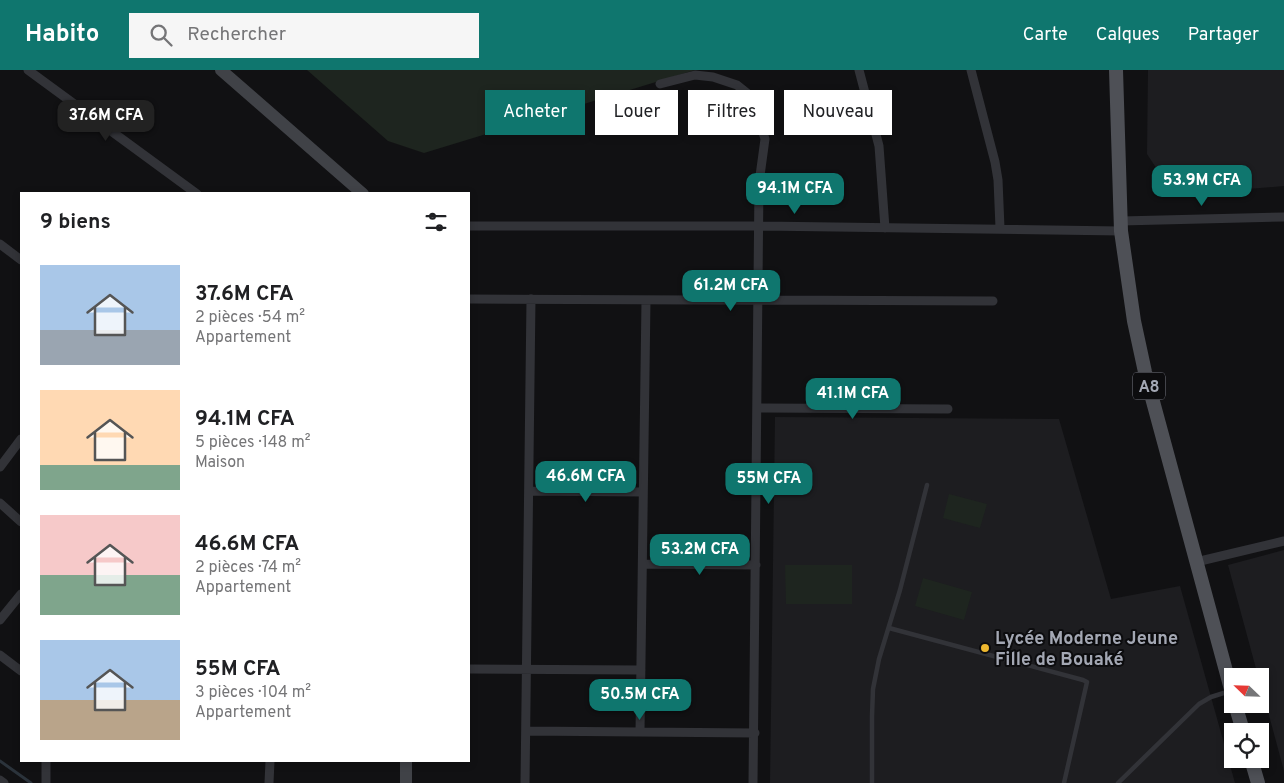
<!DOCTYPE html>
<html lang="fr">
<head>
<meta charset="utf-8">
<style>
	:root { --surface:#fff; --page:#f6f6f6; --text:#202124; --muted:#757577; --accent:#0f766e }
	body { margin:0; font-family:Overpass,sans-serif; background:var(--page); color:var(--text); height:100vh; display:flex; flex-direction:column; font-size:19px; white-space:nowrap }
	* { box-sizing:border-box; margin:0 }
	p { font-size:16px; color:var(--muted) }
	.icon { flex:none; width:28px; height:28px; fill:none; stroke:currentColor; stroke-width:2; stroke-linecap:round; stroke-linejoin:round }
	.map { position:relative; flex:1; overflow:hidden }
	.drawer { position:absolute; left:20px; top:122px; width:450px; height:570px; display:flex; flex-direction:column; background:var(--surface); border-radius:0px; box-shadow:0 2px 8px #0003 }
	.drawer>* { flex:none }
	.banner { position:absolute; left:485px; top:20px; width:475px; height:45px; display:flex; gap:10px }
	.needle { width:32px; rotate:293deg }
	.tools { position:absolute; left:1224px; top:598px; display:grid; gap:10px }
	.tools a { display:grid; place-items:center; width:45px; height:45px; border-radius:0px; background:var(--surface); box-shadow:0 2px 8px #0003; font-size:25px }
	.price { position:absolute; translate:-50% -42px; padding:0 11px; border-radius:10px; background:var(--accent); color:#fff; font-size:16px; line-height:32px; filter:drop-shadow(0 1px 2px #0008) }
	.price::after { content:''; position:absolute; left:50%; top:30px; width:15px; height:11px; margin-left:-8px; background:inherit; clip-path:polygon(0 0,100% 0,50% 100%) }
	.price.current { background:#222; color:#fff }
	ul { padding:0; list-style:none }
	li { display:flex; align-items:center; gap:15px; height:125px; padding:0 20px }
	li span { display:grid; place-items:center; flex:none; width:140px; height:100px; border-radius:0px; color:#555 }
	li>.icon { margin-inline-start:auto }
	span .icon { width:60px; height:60px; fill:#fffc; stroke-width:1 }
	li b { font-size:21px }
	h2 { display:flex; justify-content:space-between; align-items:center; height:60px; padding:0 20px; font-size:21px }
	.pill { padding:0 18px; border-radius:0px; background:var(--surface); box-shadow:0 2px 8px #0003; font-size:18px; line-height:45px }
	.pill.current { background:var(--accent); color:#fff }
	header { display:flex; align-items:center; gap:30px; box-sizing:border-box; height:70px; padding:0 25px; background:var(--accent); color:#fff }
	header strong { font-size:24px }
	nav { display:flex; gap:28px; margin-inline-start:auto; font-size:18px }
	.search { width:350px; height:45px; background:var(--page); display:flex; align-items:center; gap:12px; box-sizing:border-box; padding:0 18px; border-radius:0px; color:var(--muted); font-size:19px }
	.map>svg:first-child { display:block }
	.built { fill:#1d1d20 }
	.green { fill:#1e251f }
	.lines { fill:none; stroke-linecap:round; stroke-linejoin:round }
	.stream { stroke:#2b333b; stroke-width:3 }
	.lane { stroke:#323338; stroke-width:4.5 }
	.street { stroke:#323338; stroke-width:9 }
	.secondary { stroke:#404247; stroke-width:12 }
	.primary { stroke:#4e5056; stroke-width:14 }
	.poi-dot { fill:#edb72f; stroke:#0c0c0e; stroke-width:2 }
	.labels { text-anchor:middle; stroke-width:4; stroke-linejoin:round; paint-order:stroke }
	.shield { fill:#0c0c0e; stroke:#767882; stroke-width:1 }
	.shield-label { font-size:16px; font-weight:bold; fill:#a3a7b3 }
	.poi-label { font-size:18px; font-weight:bold; fill:#a3a7b3; stroke:#0c0c0e; text-anchor:start }
</style>
</head>
<body>
<header>
<strong>Habito</strong>
<div class="search"><svg class="icon" aria-label="search" viewBox="0 0 24 24"><circle cx="10" cy="10" r="6"/><path d="M15 15l6 6"/></svg>Rechercher</div>
<nav><a>Carte</a><a>Calques</a><a>Partager</a></nav>
</header>
<div class="map">
<svg width="1284" height="713" viewBox="0 0 1284 713">
	<rect width="100%" height="100%" fill="#111113"/>
	<path class="built" d="M1148,0H1284V116L1174,125L1147,84Z
		M775,347L1059,349L1111,529L1180,516L1235,713H770Z
		M1284,480V701L1260,612V606H1258L1228,495Z"/>
	<path class="green" d="M307,0H695L424,83L388,71Z
		M949,424L987,434L980,458L943,448Z
		M785,495H852V534H786Z
		M923,508L972,522L964,550L915,536Z"/>
	<g class="lines">
		<path class="stream" d="M0,691L31,713"/>
		<path class="lane" d="M889,558L1083,610L1087,612L1064,713
			M872,713V646L873,619L879,589L900,520L927,415
			M1118,713L1199,634L1211,627L1230,621"/>
		<path class="street" d="M28,0L197,124
			M859,0L879,76L885,158
			M971,0L995,92L998,110L1000,158
			M660,14L695,5L713,7L737,15L752,27L765,69L759,113L753,713
			M1121,151L1284,147
			M469,156H759L1121,161
			M0,174L21,190
			M469,229L993,231
			M758,338L948,339
			M0,397L21,369
			M529,421L643,422
			M0,433L21,452
			M1196,492L1284,471
			M643,494L756,495
			M0,550L21,524
			M0,585L21,601
			M469,599L641,600
			M526,661L755,663
			M640,662L646,230
			M46,691V713
			M0,710L4,713
			M269,713L270,691
			M525,713L531,229"/>
		<path class="secondary" d="M221,0L363,124
			M406,713V691"/>
		<path class="primary" d="M1116,0L1121,161L1134,251L1145,302L1232,623
			M1235,634L1243,661
			M1251,689L1258,713"/>
	</g>
	<circle class="poi-dot" cx="985" cy="578" r="5"/>
	<g class="labels">
		<rect class="shield" x="1133" y="302.5" width="32" height="27" rx="4"/>
		<g class="shield-label">
			<text x="1149" y="322">A8</text>
		</g>
		<g class="poi-label">
			<text x="995" y="574">Lycée Moderne Jeune<tspan x="995" dy="21">Fille de Bouaké</tspan></text>
		</g>
	</g>
</svg>
<div class="tools">
<a><svg class="needle" viewBox="-14 -14 28 28"><path d="M0-13l5 13h-10z" fill="#e53935"/><path d="M0 13l5-13h-10z" fill="#757577"/></svg></a>
<a><svg class="icon" aria-label="locate" viewBox="0 0 24 24"><circle cx="12" cy="12" r="6"/><path d="M12 2v4M12 18v4M2 12h4M18 12h4"/></svg></a>
</div>
<b class="price current" style="left:106px;top:72px">37.6M CFA</b>
<b class="price" style="left:1202px;top:137px">53.9M CFA</b>
<b class="price" style="left:795px;top:145px">94.1M CFA</b>
<b class="price" style="left:731px;top:242px">61.2M CFA</b>
<b class="price" style="left:853px;top:350px">41.1M CFA</b>
<b class="price" style="left:586px;top:433px">46.6M CFA</b>
<b class="price" style="left:769px;top:435px">55M CFA</b>
<b class="price" style="left:700px;top:506px">53.2M CFA</b>
<b class="price" style="left:640px;top:651px">50.5M CFA</b>
<div class="banner">
<a class="pill current">Acheter</a>
<a class="pill">Louer</a>
<a class="pill">Filtres</a>
<a class="pill">Nouveau</a>
</div>
<section class="drawer">
<h2>9 biens<svg class="icon" aria-label="filters" viewBox="0 0 24 24"><path d="M4 7h16M4 17h16"/><circle cx="9" cy="7" r="2"/><circle cx="15" cy="17" r="2"/></svg></h2>
<ul>
<li><span style="background:linear-gradient(#a9c7e8 65%,#9aa5b1 0)"><svg class="icon" aria-label="home" viewBox="0 0 24 24"><path d="M3 11l9-7 9 7M6 9v11h12V9"/></svg></span><div><b>37.6M CFA</b><p>2 pièces · 54 m²</p><p>Appartement</p></div></li>
<li><span style="background:linear-gradient(#ffd9b3 75%,#7fa58c 0)"><svg class="icon" aria-label="home" viewBox="0 0 24 24"><path d="M3 11l9-7 9 7M6 9v11h12V9"/></svg></span><div><b>94.1M CFA</b><p>5 pièces · 148 m²</p><p>Maison</p></div></li>
<li><span style="background:linear-gradient(#f6c9c9 60%,#7fa58c 0)"><svg class="icon" aria-label="home" viewBox="0 0 24 24"><path d="M3 11l9-7 9 7M6 9v11h12V9"/></svg></span><div><b>46.6M CFA</b><p>2 pièces · 74 m²</p><p>Appartement</p></div></li>
<li><span style="background:linear-gradient(#a9c7e8 60%,#b9a48a 0)"><svg class="icon" aria-label="home" viewBox="0 0 24 24"><path d="M3 11l9-7 9 7M6 9v11h12V9"/></svg></span><div><b>55M CFA</b><p>3 pièces · 104 m²</p><p>Appartement</p></div></li>
</ul>
</section>
</div>
</body>
</html>
